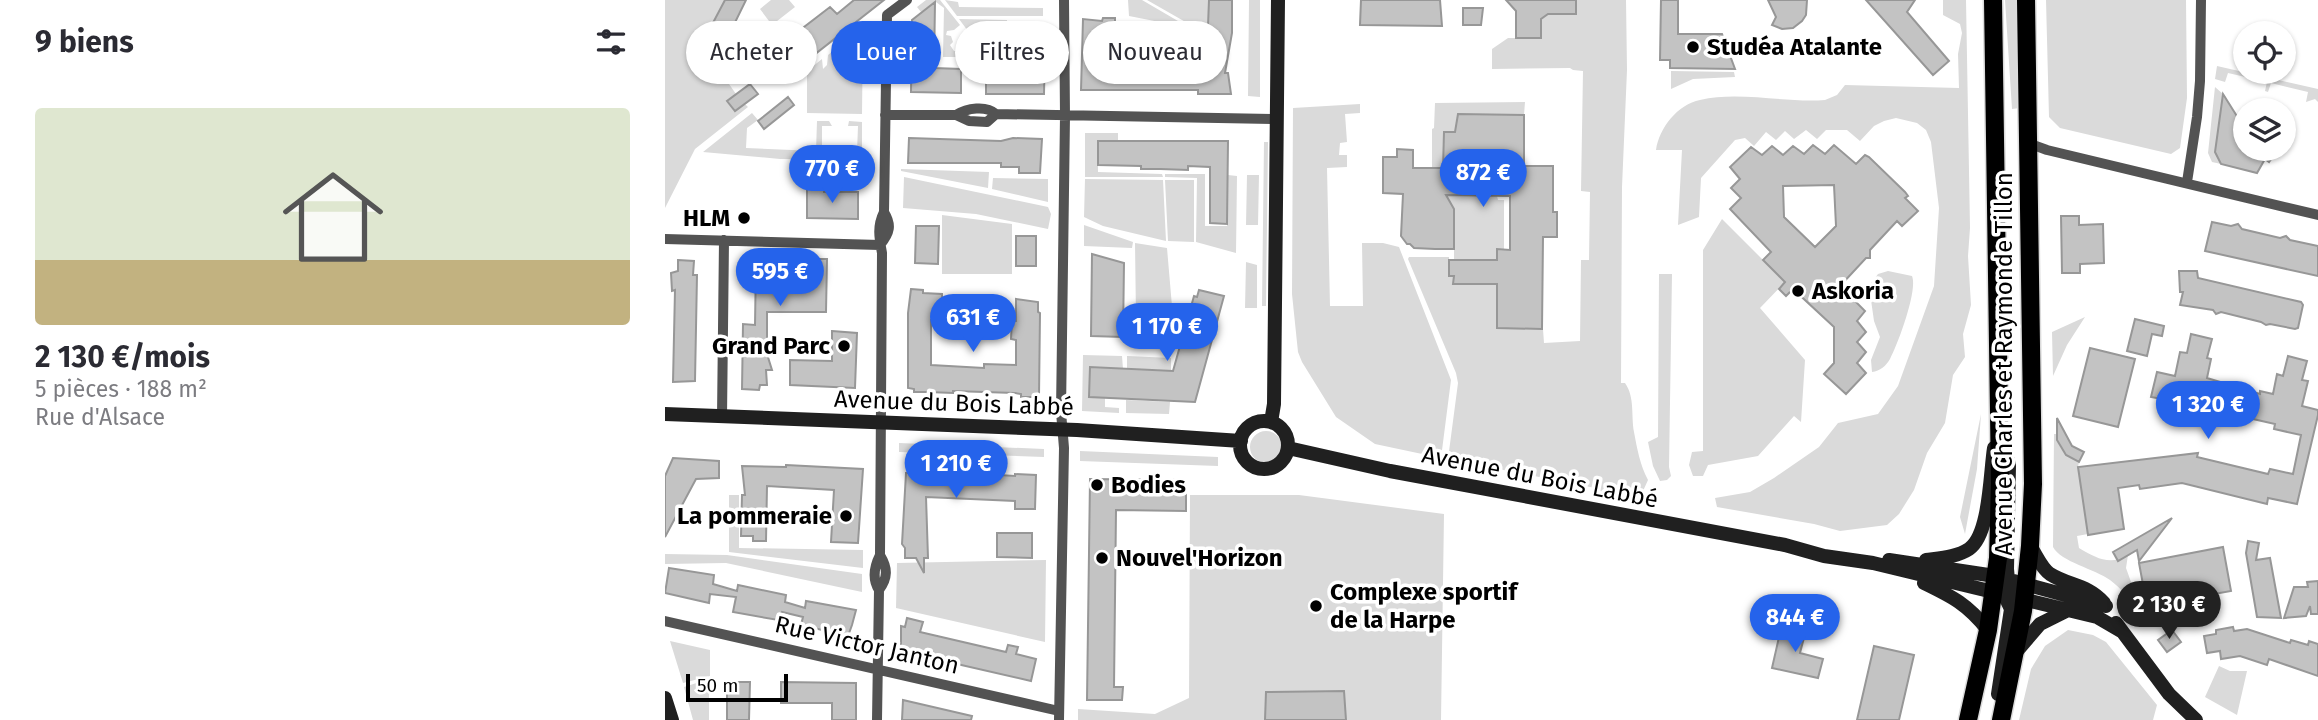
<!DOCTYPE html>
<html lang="fr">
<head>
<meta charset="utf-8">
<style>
	:root { --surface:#fff; --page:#f2f2f3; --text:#2b2b33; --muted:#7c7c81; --accent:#2563eb }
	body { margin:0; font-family:"Fira Sans",sans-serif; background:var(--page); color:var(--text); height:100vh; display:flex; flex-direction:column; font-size:26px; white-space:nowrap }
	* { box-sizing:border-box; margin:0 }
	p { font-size:23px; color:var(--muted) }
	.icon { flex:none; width:38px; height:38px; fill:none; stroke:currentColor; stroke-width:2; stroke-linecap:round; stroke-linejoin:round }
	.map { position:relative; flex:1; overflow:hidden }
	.panel { display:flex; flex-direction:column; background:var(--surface); width:665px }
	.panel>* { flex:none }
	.banner { position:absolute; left:21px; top:21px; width:665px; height:63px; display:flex; gap:14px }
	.buttons { position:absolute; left:1568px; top:21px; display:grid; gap:14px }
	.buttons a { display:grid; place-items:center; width:63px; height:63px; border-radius:50%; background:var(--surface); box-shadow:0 2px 5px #0004; font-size:35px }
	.scale { position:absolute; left:21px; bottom:18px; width:102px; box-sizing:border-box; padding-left:7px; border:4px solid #000; border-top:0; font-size:19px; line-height:24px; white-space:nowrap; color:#000; -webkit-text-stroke:5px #fff; paint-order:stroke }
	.price { position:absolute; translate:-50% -60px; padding:0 16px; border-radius:24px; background:var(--accent); color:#fff; font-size:23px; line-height:46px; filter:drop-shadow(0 2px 4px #0008) }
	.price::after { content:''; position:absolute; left:50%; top:42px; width:21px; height:16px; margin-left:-10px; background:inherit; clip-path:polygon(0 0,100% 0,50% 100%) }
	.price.current { background:#222; color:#fff }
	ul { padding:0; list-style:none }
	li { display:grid; align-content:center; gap:14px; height:371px; padding:0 35px }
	li span { display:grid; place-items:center; height:217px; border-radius:7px; color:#555 }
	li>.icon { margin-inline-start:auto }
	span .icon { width:126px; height:126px; fill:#fffc; stroke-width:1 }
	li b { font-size:30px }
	h2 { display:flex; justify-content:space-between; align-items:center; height:84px; padding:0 35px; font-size:30px }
	.pill { padding:0 24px; border-radius:32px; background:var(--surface); box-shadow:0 2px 5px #0004; font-size:24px; line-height:63px }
	.pill.current { background:var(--accent); color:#fff }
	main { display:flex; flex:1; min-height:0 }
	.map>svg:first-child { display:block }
	.green { fill:#dadada }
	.building { fill:#c3c3c3; stroke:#979797; stroke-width:2; fill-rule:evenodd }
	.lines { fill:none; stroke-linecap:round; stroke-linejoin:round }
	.primary-casing { stroke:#dbdbdb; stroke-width:21 }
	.street { stroke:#535353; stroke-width:10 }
	.secondary { stroke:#202020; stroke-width:14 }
	.primary { stroke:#000; stroke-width:18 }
	.poi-dot { fill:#000; stroke:#fff; stroke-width:2.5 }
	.labels { text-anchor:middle; stroke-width:7; stroke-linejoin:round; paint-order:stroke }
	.poi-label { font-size:24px; font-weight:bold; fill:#000; stroke:#fff; text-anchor:start }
	.street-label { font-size:24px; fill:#000; stroke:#fff }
</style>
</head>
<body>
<main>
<section class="panel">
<h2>9 biens<svg class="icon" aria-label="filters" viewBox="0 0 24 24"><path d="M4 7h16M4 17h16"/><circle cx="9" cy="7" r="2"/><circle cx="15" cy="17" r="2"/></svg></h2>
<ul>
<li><span style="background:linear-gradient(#dfe7d0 70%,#c2b280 0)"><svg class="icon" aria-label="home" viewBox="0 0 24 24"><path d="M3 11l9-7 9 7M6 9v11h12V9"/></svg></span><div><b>2 130 €/mois</b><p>5 pièces · 188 m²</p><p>Rue d'Alsace</p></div></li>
</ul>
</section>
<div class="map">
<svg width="1653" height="720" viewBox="0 0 1653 720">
	<rect width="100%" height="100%" fill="#fff"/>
	<path class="green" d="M0,0H60L42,34L40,33L36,42L59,53L65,41L79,59L64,84L71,94L62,101L70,111L80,104L83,107L30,149L0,208Z
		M106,0H124L130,7L107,25L95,9Z
		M261,0H275L295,25L289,30L282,31L281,35L286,36L288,42L285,45L289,51L302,52L310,44L315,50V69H299V57H278L279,8L271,2L256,12L252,7Z
		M280,0L293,2L294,7L378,8V16H292Z
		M463,0H477L525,28L464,16Z
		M482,0H544L543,22L546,28H531Z
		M584,0H595V97L583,96Z
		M911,0H961L962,70L957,187L956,383H960C970,397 966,415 969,432C972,448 975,465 983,480L973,502L941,494L930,488L783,459L793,383L791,373L743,259L744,257H784V275L789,276V283L832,284V328L878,329L879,343L915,341L916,260H924L925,192L916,191L918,71L908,70L905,68L827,69V49L843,38H876V19L883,14H911Z
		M1278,0H1301L1305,228L1303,256L1306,305L1298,334L1300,357L1288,375L1280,423L1262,453L1249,490L1234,514L1222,525L1175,531L1149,524L1052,507L1050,498L1085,492L1109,478L1154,447L1173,423L1213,414L1233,386L1269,286L1274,208L1266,142L1261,130L1252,123L1231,118L1219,121L1209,126L1195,141L1182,130H1161L1152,139L1141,130L1129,139L1120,131L1111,140L1101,132L1089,146L1080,138L1070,140L1036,178L1034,217L1013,225L1017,150H991C994,128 1013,104 1035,100C1074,91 1120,103 1160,100L1172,95L1180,85L1294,88L1293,54L1297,33L1295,24L1278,15Z
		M1340,0H1354L1355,108L1347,109Z
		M1381,0H1521L1522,98L1515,148L1506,154L1395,128L1384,117Z
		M294,19L342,20V51L317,50Z
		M465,22L525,35V54H466V43H481V38L465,34Z
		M198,27L197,114L142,113V71L157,59L158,69L162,65L163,55L178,43L177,52L183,49V39Z
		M1552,66L1653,89V102L1650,99L1641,102L1643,92L1606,83L1603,92L1600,91L1602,82L1563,73L1560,82L1550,79Z
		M1006,71L1069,72L1070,77L1028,79L1006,89Z
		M1550,87L1558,94L1550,152L1556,164L1547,162L1543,153Z
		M860,102L859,115L793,114V129H790V132H779L778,168H767V129L769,128L770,103Z
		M695,104V113L680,114L682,142L675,143L674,155H682V167L662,168L665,306H698L697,243H718L734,247L786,380L776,458L710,444L671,417L637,362L633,352L627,294L628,108Z
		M87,113L93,120L82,128L81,148L151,151L152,121H164L167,126H157V151L192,152L193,126H183L184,121L197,122V162L193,160L115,159L38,152Z
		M420,133H453V141H433V172L497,174L498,177H420Z
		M599,142H603L601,306H597Z
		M236,169L324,172L323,188L236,171Z
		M500,174H540V226H562L563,175L572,176L571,253L531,242L532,178L500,177Z
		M582,175H594L593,225H581Z
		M239,177L383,207L386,214L383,229L311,214L238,208Z
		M328,178L383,179V202L327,189Z
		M420,179L498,180L501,241L438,226L419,217Z
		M500,180H529V242L503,241Z
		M771,182L832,196L833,200H839V250L832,260H789V230L786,229L787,215H789V209Z
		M277,215L347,224V274H277Z
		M1057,219L1120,282L1095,308L1140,360L1136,422L1129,416L1093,456L1043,465L1038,476H1028L1024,465L1027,452L1038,451V250Z
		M419,225L468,242L467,248L419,246Z
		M470,243L502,248L508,318L506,321L471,318Z
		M581,262L592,265V308H580Z
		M1223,271L1247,276C1253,290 1233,344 1225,359C1221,366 1215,371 1207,372L1206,360L1215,337L1209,321L1204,286L1213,274Z
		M994,274H1007L1004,467L1006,476L1002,480L995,481L988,466L983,442L993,437Z
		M1420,317L1402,345L1388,376L1387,332Z
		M418,355L457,356L458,369L425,368L424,396L440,397V407L454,408V413L417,411Z
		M462,356L506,358V371L462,369Z
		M461,400L505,402L504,414L461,413Z
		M1316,414L1312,469L1300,534L1295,517Z
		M585 447a16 16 0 1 1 32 0a16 16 0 1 1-32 0Z
		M1389,434H1392C1392,448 1402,456 1414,462L1413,467L1423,534L1412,536L1414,548C1431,558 1445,566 1463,555L1461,568L1475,607L1472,609C1464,599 1456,588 1445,580C1430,569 1396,562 1388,547Z
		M234,443L379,449V457L234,452Z
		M415,451L553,457V466L415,461Z
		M64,495H74V548L198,550V568L64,552Z
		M525,495H634L779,514L776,720H413V709L490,714L524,698Z
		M0,554L62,555L197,574V592L61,563L0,564Z
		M381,560L380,642L231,608L232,563Z
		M1403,630L1428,635L1441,642L1492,705L1488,720H1354L1366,669L1380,646Z
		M5,641L45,650V676L18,683Z
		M1554,666L1565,671H1582L1572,715L1540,697Z
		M44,679V720H28L19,687Z"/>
	<path class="building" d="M60,0H81L59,45L41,36Z
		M189,0H219L140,62L128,48L135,40L130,34L165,7L172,14Z
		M544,0H567V33L560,73H563L566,94H533V90H416L418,19L437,21L438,18H450V40H440V66L471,68L511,66V69L534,71L543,26Z
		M696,0H775L777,26L695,25Z
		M841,0H911V14H883L876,19V38H851V11Z
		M996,0H1013V34H1057L1070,69L1005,68V60H995Z
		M1103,0H1142L1141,15L1137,21L1128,28L1117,29L1107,25L1111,17Z
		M1201,0H1250L1242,12L1284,61L1268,75Z
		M270,2L269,68L296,69V93L246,92L247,20Z
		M798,8H818L816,25H798Z
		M348,45L380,46L379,94H321V80H326L327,69H348Z
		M85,84L93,94L70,111L62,101Z
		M1558,94L1580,129V149H1613L1604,162L1600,159L1592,173L1556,164L1550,152Z
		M123,97L129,105L99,129L93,121Z
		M793,114L859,115V166H888V212H892V237H878L877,329L832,328V284H788L789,276H784V260H832V249L845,250V196L781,195L789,209V249H770L749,248L745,244H742L736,236L738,194L718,193V157H732V149L748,150V168H778L779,132H790Z
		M244,138L336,141L348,138L377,139L375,173H354V167H336V163H243Z
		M433,141H563L562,224L545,223V167L523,166V170L495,169H476V166L433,165Z
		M1148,145L1160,154L1169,145L1191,164L1200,155L1204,157L1240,192L1243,196L1240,198L1253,211L1237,226L1232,221L1205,250V258H1201L1175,286L1200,311L1192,321L1201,332L1192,342L1201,352L1192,363L1201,373L1181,394L1159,374L1169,363V327L1128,289L1121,296L1114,289L1120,282L1098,260L1106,252L1065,209L1076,198L1066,188L1075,179L1065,167L1086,147L1097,155L1107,146L1118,155L1128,146L1139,154ZM1169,185L1171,226L1150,247L1119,217L1118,186Z
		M142,189H159V192H193V219L142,218Z
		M1396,216H1414V225L1438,224L1439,263L1415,264V273H1397Z
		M1547,222L1566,226L1573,224L1577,229L1615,238L1621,236L1625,240L1653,246V276L1540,251Z
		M251,226H274L273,264L250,263Z
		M351,236H371V266H351Z
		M427,254L459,263L458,337L426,336Z
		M127,259H162L161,312H102V354L107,370H101L102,385H95L94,390L77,389L78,324L90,325L91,261L127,262Z
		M13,260L29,261L28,275H32L30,381L8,382L10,290L7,291L6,273L13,271Z
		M1514,271H1532L1533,278L1636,302L1638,305L1633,328L1630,329L1605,324L1601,325L1596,322L1556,312L1551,314L1548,310L1515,305L1518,292H1515Z
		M246,289L258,290V293L277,294V313H270V320H266V365L319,368V364L351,365V340L346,339L347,321H351V299L373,302V312L375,313L374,397H356V394L350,393L288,391V393L263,392H249V389L243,388V313Z
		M534,290L559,296L530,402L424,397L425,367L508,371L529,296L532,297Z
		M1470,319L1499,326L1497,336L1487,334L1482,356L1462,351Z
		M167,331L192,333L190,388L125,385V360L167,361Z
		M1526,334L1547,339L1542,358L1546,359L1542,378L1595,394V391L1608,394L1612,374L1618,376L1623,356L1642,361L1637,380L1643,381L1637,406L1653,410V415L1632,504L1603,498L1602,504L1517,483L1475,489L1474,485L1453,488L1459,529L1423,535L1413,467L1533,453L1532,457L1603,474L1605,469L1628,474L1636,435L1609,429L1610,424L1588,419L1589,417L1525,404L1524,408L1496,402L1497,399L1486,397L1492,372L1510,376L1515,352L1522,353Z
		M1425,348L1470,359L1453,427L1408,416Z
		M1392,418L1407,446L1419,452L1414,462L1401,455L1392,440Z
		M8,458L54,461V478L31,479L0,537V476Z
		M121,465L198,469L193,543L166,542L169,490L102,486L101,541H88V536H76L77,495H80L77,466L121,467Z
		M249,470L350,476V474L371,475L370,509H350V501L261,497L263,558H259V573L251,558H240V548L237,544L241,473H247Z
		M425,479L521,480V511L451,510L449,687H458L457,700H422Z
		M1507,518L1474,561L1472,550L1453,561L1448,552Z
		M332,533H367V558L332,557Z
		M1583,541L1594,543L1591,560L1605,558L1616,618L1592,617L1581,553Z
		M1558,547L1566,591L1482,606L1474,563Z
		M4,568L49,575L48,584L72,591L73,585L121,595L120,602L140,608L141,601L191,610L187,625L183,636L136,625L138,617L117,612L113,620L68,612L71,597L45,594L44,603L0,593Z
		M1653,581V614H1646L1645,606L1641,616L1619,618L1629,587H1643L1642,582Z
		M242,618L258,622L255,632L341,652L343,645L353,647L351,654L371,659L366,681L244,653L245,651L236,649V626L240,627Z
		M1117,624L1141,630L1135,653L1158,659L1153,678L1107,668Z
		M1568,627L1569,631L1582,629L1625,643L1626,640L1643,645L1644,641L1653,644V676L1604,659L1602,665L1575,656L1556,659L1555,651L1542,653L1539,636L1551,634V630Z
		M1507,630L1516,642L1502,652L1493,640Z
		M1209,646L1249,655L1234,720H1192Z
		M62,682H85L84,720H62Z
		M116,682L191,683V720H167V703H116Z
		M679,691L681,720H600L601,692Z
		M238,700L307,716L306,720H237Z"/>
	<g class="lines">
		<defs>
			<path id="primary" d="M1303,720L1323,630L1333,558L1335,483L1328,0
				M1336,720L1358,611L1365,546L1368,484L1361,0"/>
		</defs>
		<use href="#primary" class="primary-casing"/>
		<path class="street" d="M220,115H291L304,121L322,122L331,114
			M291,115C302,108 321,105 331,114L611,119
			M1363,143L1382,150L1653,215
			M1522,182L1532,117L1535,81L1536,0
			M0,239L215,245
			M215,245C225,233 227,225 219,212
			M57,417L59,240
			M214,590C223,578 223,568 215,555
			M0,621L394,711
			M212,720L214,590C207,579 209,567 215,555L217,253C214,237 212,226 219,212L222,15L242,0
			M394,720L399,448L396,412L400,116L399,0"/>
		<path class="secondary" d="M0,414L412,430L576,441
			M575 445a24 24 0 1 1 48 0a24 24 0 1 1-48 0Z
			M606,422L609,404L613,0
			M1340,445L1344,466L1342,569L1343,580L1348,586
			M623,448L725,471L1120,545L1159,556L1208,563L1432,617L1456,631
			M1365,546C1371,554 1376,568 1385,574C1404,586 1422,584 1439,603
			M1224,560L1330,576L1441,606
			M1261,560C1275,558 1292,557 1304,549C1325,535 1325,473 1329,448
			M1259,583C1288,597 1302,604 1323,630
			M1451,623L1504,694L1531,720
			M1351,652L1375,624L1401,611
			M1333,694L1346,609L1338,592
			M0,698L7,720"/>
		<use href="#primary" class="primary"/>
	</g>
	<g class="poi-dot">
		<circle cx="1028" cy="47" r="7"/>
		<circle cx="79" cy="218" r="7"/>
		<circle cx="1133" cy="291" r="7"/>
		<circle cx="179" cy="346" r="7"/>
		<circle cx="432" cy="485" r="7"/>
		<circle cx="181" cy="516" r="7"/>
		<circle cx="437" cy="558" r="7"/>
		<circle cx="651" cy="606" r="7"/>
	</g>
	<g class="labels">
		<g class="poi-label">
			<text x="1042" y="55">Studéa Atalante</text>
			<text x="65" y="226" text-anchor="end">HLM</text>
			<text x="1147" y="299">Askoria</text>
			<text x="165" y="354" text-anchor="end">Grand Parc</text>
			<text x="446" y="493">Bodies</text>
			<text x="167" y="524" text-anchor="end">La pommeraie</text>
			<text x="451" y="566">Nouvel'Horizon</text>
			<text x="665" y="600">Complexe sportif<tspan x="665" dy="28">de la Harpe</tspan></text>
		</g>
		<g class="street-label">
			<text transform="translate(1339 364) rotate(-90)" y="8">Avenue Charles et Raymonde Tillon</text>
			<text transform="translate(289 403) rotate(2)" y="8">Avenue du Bois Labbé</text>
			<text transform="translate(875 477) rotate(11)" y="8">Avenue du Bois Labbé</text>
			<text transform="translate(202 645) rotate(13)" y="8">Rue Victor Janton</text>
		</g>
	</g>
</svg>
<div class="buttons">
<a><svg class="icon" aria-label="locate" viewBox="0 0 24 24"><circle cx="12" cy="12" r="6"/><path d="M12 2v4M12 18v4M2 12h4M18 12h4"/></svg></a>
<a><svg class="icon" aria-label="layers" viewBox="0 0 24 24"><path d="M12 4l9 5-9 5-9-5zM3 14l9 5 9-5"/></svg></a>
</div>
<div class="scale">50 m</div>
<b class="price" style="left:167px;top:205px">770 €</b>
<b class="price" style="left:818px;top:209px">872 €</b>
<b class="price" style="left:115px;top:308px">595 €</b>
<b class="price" style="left:308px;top:354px">631 €</b>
<b class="price" style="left:502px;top:363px">1 170 €</b>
<b class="price" style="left:1543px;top:441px">1 320 €</b>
<b class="price" style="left:291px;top:500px">1 210 €</b>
<b class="price current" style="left:1504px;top:641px">2 130 €</b>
<b class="price" style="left:1130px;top:654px">844 €</b>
<div class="banner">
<a class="pill">Acheter</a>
<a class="pill current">Louer</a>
<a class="pill">Filtres</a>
<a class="pill">Nouveau</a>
</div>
</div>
</main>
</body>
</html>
